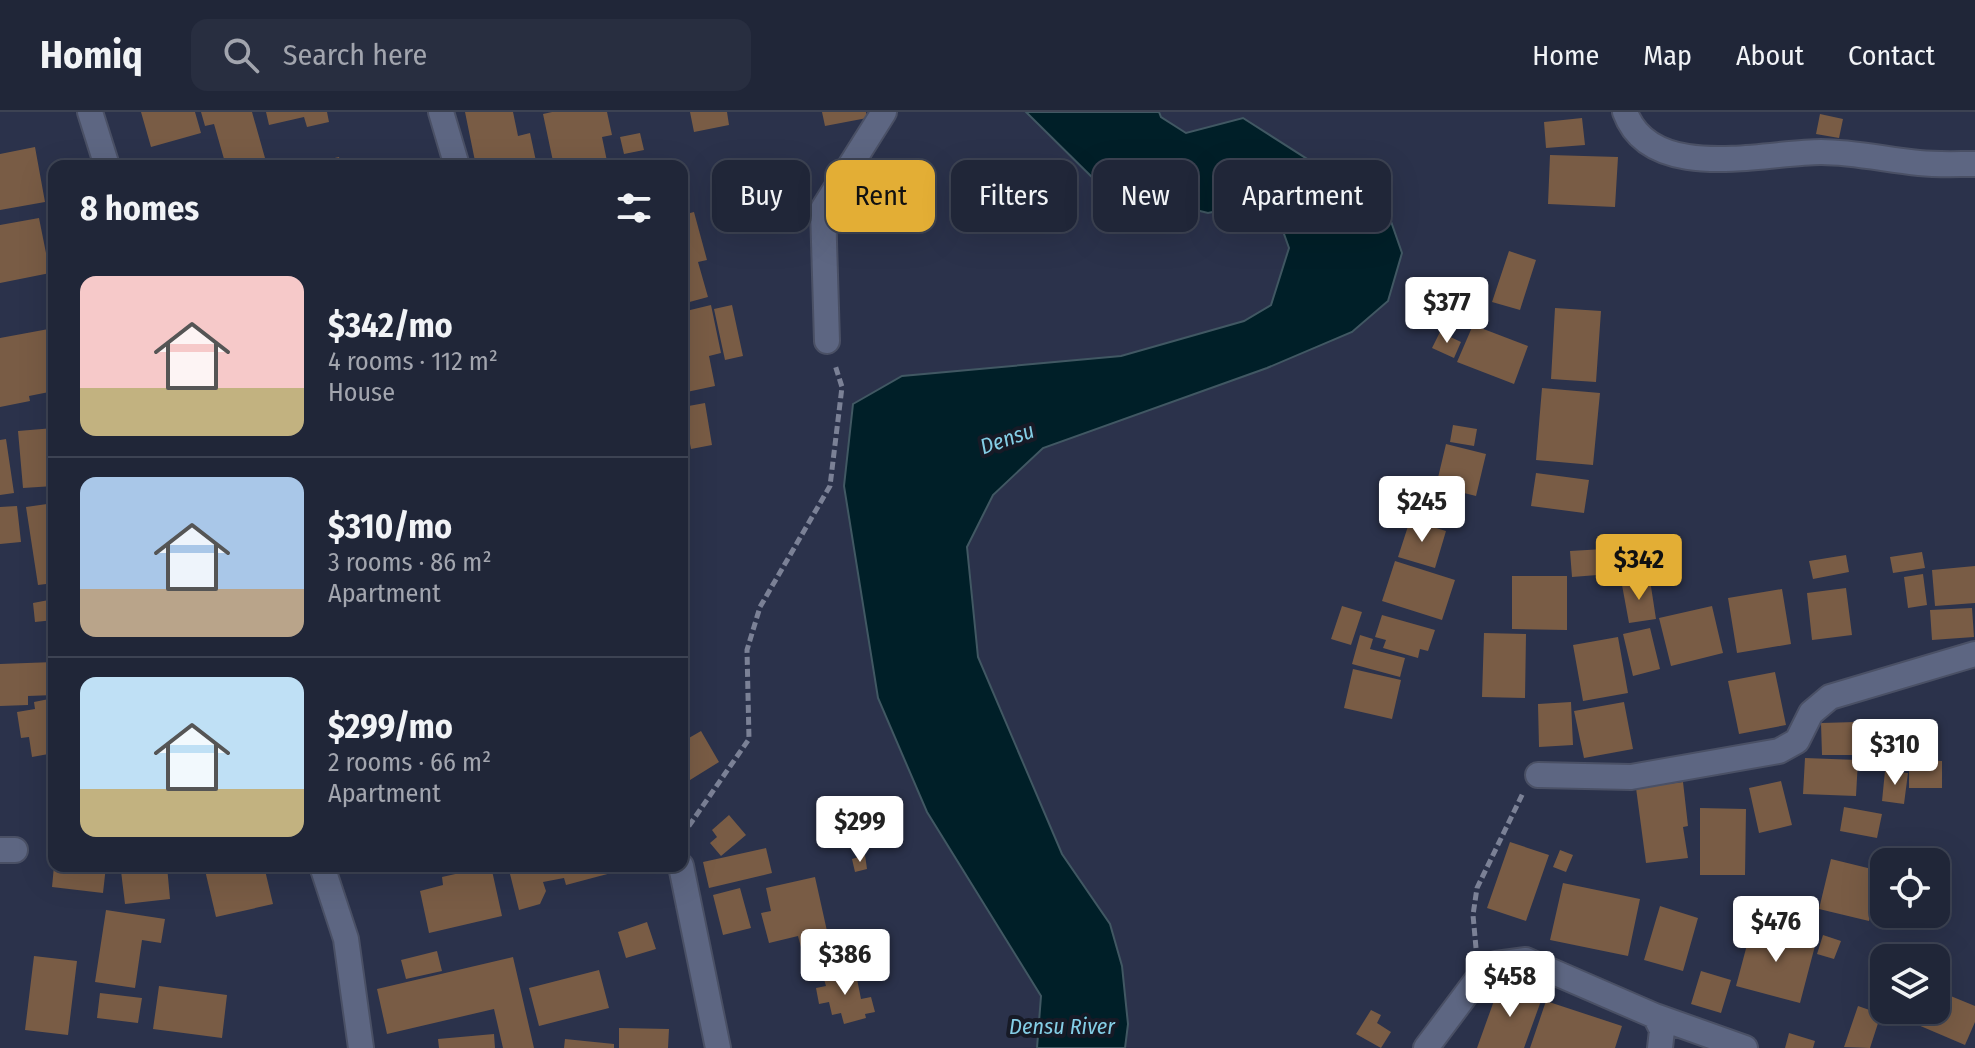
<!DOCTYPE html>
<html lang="en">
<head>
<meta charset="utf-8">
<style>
	:root { --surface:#202638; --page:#282e40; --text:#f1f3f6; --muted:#a2a5ae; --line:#3d4353; --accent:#e3ae35 }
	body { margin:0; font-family:"Fira Sans Condensed",sans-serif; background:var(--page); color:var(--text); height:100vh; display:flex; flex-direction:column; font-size:30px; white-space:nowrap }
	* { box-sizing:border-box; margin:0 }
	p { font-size:26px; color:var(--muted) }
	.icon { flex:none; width:44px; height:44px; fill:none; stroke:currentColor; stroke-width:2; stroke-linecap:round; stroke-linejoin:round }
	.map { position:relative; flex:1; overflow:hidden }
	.panel { position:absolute; left:48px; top:48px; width:640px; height:712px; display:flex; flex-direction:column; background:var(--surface); border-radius:16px; box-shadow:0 8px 32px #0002,0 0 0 2px var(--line) }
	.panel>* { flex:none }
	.top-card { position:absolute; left:712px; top:48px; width:760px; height:72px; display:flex; gap:16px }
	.controls { position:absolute; left:1870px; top:736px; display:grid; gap:16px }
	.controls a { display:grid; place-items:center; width:80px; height:80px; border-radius:16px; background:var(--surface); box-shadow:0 8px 32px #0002,0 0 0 2px var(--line); font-size:40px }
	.price { position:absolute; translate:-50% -68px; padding:0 18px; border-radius:8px; background:#fff; color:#222; font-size:26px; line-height:52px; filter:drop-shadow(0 2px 4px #0008) }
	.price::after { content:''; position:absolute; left:50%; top:48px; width:24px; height:18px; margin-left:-12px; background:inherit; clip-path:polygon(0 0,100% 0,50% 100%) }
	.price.current { background:var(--accent); color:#111 }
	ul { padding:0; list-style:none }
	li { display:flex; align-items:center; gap:24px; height:200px; padding:0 32px }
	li+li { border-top:2px solid var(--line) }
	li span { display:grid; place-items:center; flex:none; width:224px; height:160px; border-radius:16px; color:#555 }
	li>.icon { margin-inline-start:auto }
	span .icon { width:96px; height:96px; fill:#fffc; stroke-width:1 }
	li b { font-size:34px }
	h2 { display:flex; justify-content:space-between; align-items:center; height:96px; padding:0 32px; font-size:34px }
	.pill { padding:0 28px; border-radius:16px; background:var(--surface); box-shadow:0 8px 32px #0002,0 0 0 2px var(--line); font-size:28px; line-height:72px }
	.pill.current { background:var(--accent); color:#111 }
	header { display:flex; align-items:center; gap:48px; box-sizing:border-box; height:112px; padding:0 40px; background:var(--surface); border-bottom:2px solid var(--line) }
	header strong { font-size:38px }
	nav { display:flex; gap:44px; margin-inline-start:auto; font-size:28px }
	.search { width:560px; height:72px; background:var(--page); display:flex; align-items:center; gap:20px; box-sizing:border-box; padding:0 28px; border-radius:16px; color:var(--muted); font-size:30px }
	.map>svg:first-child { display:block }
	.water { fill:#001f28; stroke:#415863; stroke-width:2 }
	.building { fill:#795c45 }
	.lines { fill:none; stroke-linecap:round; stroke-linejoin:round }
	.street-casing { stroke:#4a5065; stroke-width:28 }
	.path { stroke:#7b8196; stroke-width:5; stroke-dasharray:8 4; stroke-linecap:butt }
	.street { stroke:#5d6682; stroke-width:24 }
	.labels { text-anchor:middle; stroke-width:8; stroke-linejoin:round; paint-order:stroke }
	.water-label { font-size:22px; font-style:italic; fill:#84cee6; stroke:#171a26 }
</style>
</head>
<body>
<header>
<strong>Homiq</strong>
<div class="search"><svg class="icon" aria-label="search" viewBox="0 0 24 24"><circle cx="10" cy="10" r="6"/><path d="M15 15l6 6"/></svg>Search here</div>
<nav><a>Home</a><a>Map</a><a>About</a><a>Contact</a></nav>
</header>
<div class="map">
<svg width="1975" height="936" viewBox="0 0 1975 936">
	<rect width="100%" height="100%" fill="#2b324b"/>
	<path class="water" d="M1026,0H1159L1161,5L1186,21L1243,6L1387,98L1402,141L1388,189L1352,220L1267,256L1043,336L993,383L967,435L978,545L1062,742L1110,812L1122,854L1128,912L1125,936H1037L1041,884L927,700L878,586L844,374L853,292L902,264L1121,244L1244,209L1271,193L1289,136L1279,108L1254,91L1208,101L1102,75Z"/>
	<path class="building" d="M141,0H195L201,21L151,35Z
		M201,0H252L265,46L236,54H226L214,12L205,14Z
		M266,0H327L329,10L307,15L304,5L269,13Z
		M465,0H513L518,24L530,21L537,54H476Z
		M552,0H607L612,23L602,25L608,54H554L543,2Z
		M690,0H727L729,13L694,20Z
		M822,0H866L867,6L825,14Z
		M1820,2L1843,7L1839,26L1816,22Z
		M1582,6L1585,33L1546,36L1544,10Z
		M640,21L644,38L624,42L620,25Z
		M35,35L45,90L0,98V42Z
		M1550,43L1618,45L1615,95L1548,92Z
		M339,45L341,54H305V53Z
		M694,100L707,148L698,150L708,185L682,192V103Z
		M39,106L50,161L0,171V113Z
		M1509,139L1536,148L1520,198L1492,190Z
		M711,193L721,241L709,244L715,274L682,281V200Z
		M732,193L743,244L725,248L714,197Z
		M1555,196L1601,199L1596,270L1551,267Z
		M1473,213L1528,234L1514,272L1457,250Z
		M54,216V279L29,284L30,289L0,295V226Z
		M1440,220L1461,230L1454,246L1432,236Z
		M1542,276L1600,281L1593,353L1536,348Z
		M705,291L712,333L691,337L683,295Z
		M1453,313L1477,317L1474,334L1450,330Z
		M54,316V374L23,376L18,319Z
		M6,327L14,381L0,383V328Z
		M1446,332L1486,342L1476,384L1436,374Z
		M1536,361L1589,368L1584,401L1531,394Z
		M54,391V471L38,473L26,395Z
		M17,394L21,430L0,432V395Z
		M1410,408L1446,419L1435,456L1398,445Z
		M1621,436L1623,461L1572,465L1570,439Z
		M1922,440L1925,456L1893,461L1890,445Z
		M1846,443L1849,460L1813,467L1809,449Z
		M1395,449L1455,468L1442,508L1382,489Z
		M1975,454V491L1935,494L1932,458Z
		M1923,462L1927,493L1908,496L1904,465Z
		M1512,464H1567V518L1512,517Z
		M1650,468L1656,507L1629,511L1622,473Z
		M1846,476L1852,523L1812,528L1807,481Z
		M1782,477L1791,532L1737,541L1728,486Z
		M54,487V508L35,510L33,491Z
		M1342,494L1362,500L1351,533L1331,527Z
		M1712,494L1723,541L1671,554L1659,506Z
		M1972,496L1974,525L1932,528L1930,498Z
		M1382,503L1435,518L1428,539L1420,537L1418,546L1383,536L1386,528L1375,525Z
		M1650,516L1660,557L1633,564L1623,522Z
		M1484,521L1526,522L1525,586L1482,585Z
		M1360,523L1373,527L1370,537L1405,546L1400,565L1352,552Z
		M1618,525L1628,581L1583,589L1573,533Z
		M54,550V583L28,584V593L0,594V552Z
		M1353,557L1401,568L1392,607L1344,596Z
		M1775,560L1786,613L1739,622L1728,569Z
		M54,586V641L32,645L29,625L21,626L17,600L35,597L34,590Z
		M1571,590L1573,633L1539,635L1538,592Z
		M1624,590L1633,637L1584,646L1574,599Z
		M1856,610L1857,643H1822L1821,611Z
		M701,619L719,650L690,668L682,653V630Z
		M1805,646L1858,648L1856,684L1803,682Z
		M1909,648L1942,649V676H1909Z
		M1885,659L1908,661L1904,692L1882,689Z
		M1781,669L1792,713L1759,721L1749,676Z
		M1683,670L1688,714L1683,715L1688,746L1646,751L1636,676Z
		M1844,695L1882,702L1877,726L1840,719Z
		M1700,696L1746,697L1745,763H1700Z
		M729,703L746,723L721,744L710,731L717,725L712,718Z
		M1510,730L1549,743L1526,809L1487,796Z
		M766,736L772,761L709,776L703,750Z
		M1560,738L1573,743L1566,760L1553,755Z
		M865,743L867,757L855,760L852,747Z
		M1831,747L1880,759L1869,809L1819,797Z
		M54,754H106L103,781L52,775Z
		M167,754L170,787L125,792L121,759Z
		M204,754H264L273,792L216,805Z
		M491,754L502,804L429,821L420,779L443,773L442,765Z
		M508,754H613L615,760L566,773L564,766L543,770L546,779L540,792L519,798Z
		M815,765L831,837L803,843L798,824L769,831L761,801L771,799L766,776Z
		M1563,771L1640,787L1628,844L1550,828Z
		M740,776L751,816L723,823L713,783Z
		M1660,794L1698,806L1683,859L1644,848Z
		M106,798L165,807L161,831L142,828L135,876L95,870Z
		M647,810L656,837L626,846L618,820Z
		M1752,814L1816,830L1800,891L1736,874Z
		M1823,823L1841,829L1834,847L1817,842Z
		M437,839L442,859L406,867L401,848Z
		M34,844L77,849L68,923L25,918Z
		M513,845L534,936H503L494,897L387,922L377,877Z
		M599,858L609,896L539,914L529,876Z
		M848,858L851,868L857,867L861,887L871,885L875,900L865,902L866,906L844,912L841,901L832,903L829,890L819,892L816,876L826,874L823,864Z
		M1701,859L1731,868L1721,901L1691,892Z
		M1500,872L1542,886L1524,936H1477Z
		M159,874L227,883L222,926L153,917Z
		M1936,878L1975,894V910L1965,933L1883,898H1936Z
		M100,881L142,886L138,911L97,906Z
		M1546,889L1622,914L1615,936H1530Z
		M1858,894L1881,902L1870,936L1844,935Z
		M1371,898L1381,903L1377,911L1391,920L1381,936L1356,922Z
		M619,916L669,917L668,936H619Z
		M1789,921L1815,929L1813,936H1785Z
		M494,922L495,936H439L438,927Z
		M565,927L614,932V936H564Z"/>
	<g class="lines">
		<defs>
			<path id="street" d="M90,0L107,54
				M441,0L457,54
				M1625,0C1651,72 1765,40 1821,40C1854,40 1887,48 1919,51C1938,53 1957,52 1975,52
				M827,229L823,97L884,0
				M1538,663L1631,665L1779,639L1797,629L1811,601L1830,585L1975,542
				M0,738H15
				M322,754L346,827L361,936
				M681,754L718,936
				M1655,904L1745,936
				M1426,936L1479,865L1496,852L1526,848L1655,904L1662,918L1660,936"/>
		</defs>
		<use href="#street" class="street-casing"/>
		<path class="path" d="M682,724L749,627L747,538L760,495L830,374L842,275L835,253
			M1476,836L1473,803L1477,776L1523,681"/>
		<use href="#street" class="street"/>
	</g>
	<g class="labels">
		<g class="water-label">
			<text transform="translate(1007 326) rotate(-19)" y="8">Densu</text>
			<text x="1062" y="922">Densu River</text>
		</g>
	</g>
</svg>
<div class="controls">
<a><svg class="icon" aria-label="locate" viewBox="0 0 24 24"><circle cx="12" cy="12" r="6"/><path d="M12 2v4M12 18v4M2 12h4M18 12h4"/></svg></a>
<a><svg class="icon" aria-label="layers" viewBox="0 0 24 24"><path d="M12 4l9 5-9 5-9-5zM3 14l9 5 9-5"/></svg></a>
</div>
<b class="price" style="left:1447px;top:233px">$377</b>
<b class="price" style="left:1422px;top:432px">$245</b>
<b class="price current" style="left:1639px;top:490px">$342</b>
<b class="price" style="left:1895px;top:675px">$310</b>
<b class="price" style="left:860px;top:752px">$299</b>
<b class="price" style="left:1776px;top:852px">$476</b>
<b class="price" style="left:845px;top:885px">$386</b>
<b class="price" style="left:1510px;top:907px">$458</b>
<div class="top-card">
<a class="pill">Buy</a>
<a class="pill current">Rent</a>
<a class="pill">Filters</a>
<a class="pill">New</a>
<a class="pill">Apartment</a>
</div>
<section class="panel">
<h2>8 homes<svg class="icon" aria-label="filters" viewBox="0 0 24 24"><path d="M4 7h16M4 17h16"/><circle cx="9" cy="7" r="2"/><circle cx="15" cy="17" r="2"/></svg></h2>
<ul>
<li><span style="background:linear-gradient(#f6c9c9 70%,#c2b280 0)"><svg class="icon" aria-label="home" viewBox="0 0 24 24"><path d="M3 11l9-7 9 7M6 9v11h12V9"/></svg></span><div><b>$342/mo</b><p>4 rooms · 112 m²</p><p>House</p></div></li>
<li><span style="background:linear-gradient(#a9c7e8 70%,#b9a48a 0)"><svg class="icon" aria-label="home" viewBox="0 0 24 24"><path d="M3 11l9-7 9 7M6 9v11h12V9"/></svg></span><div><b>$310/mo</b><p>3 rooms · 86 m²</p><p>Apartment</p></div></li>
<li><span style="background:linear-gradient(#bfe0f5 70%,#c2b280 0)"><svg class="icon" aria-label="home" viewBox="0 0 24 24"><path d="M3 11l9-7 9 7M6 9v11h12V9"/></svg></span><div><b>$299/mo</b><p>2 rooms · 66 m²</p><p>Apartment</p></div></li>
</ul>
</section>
</div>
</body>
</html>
